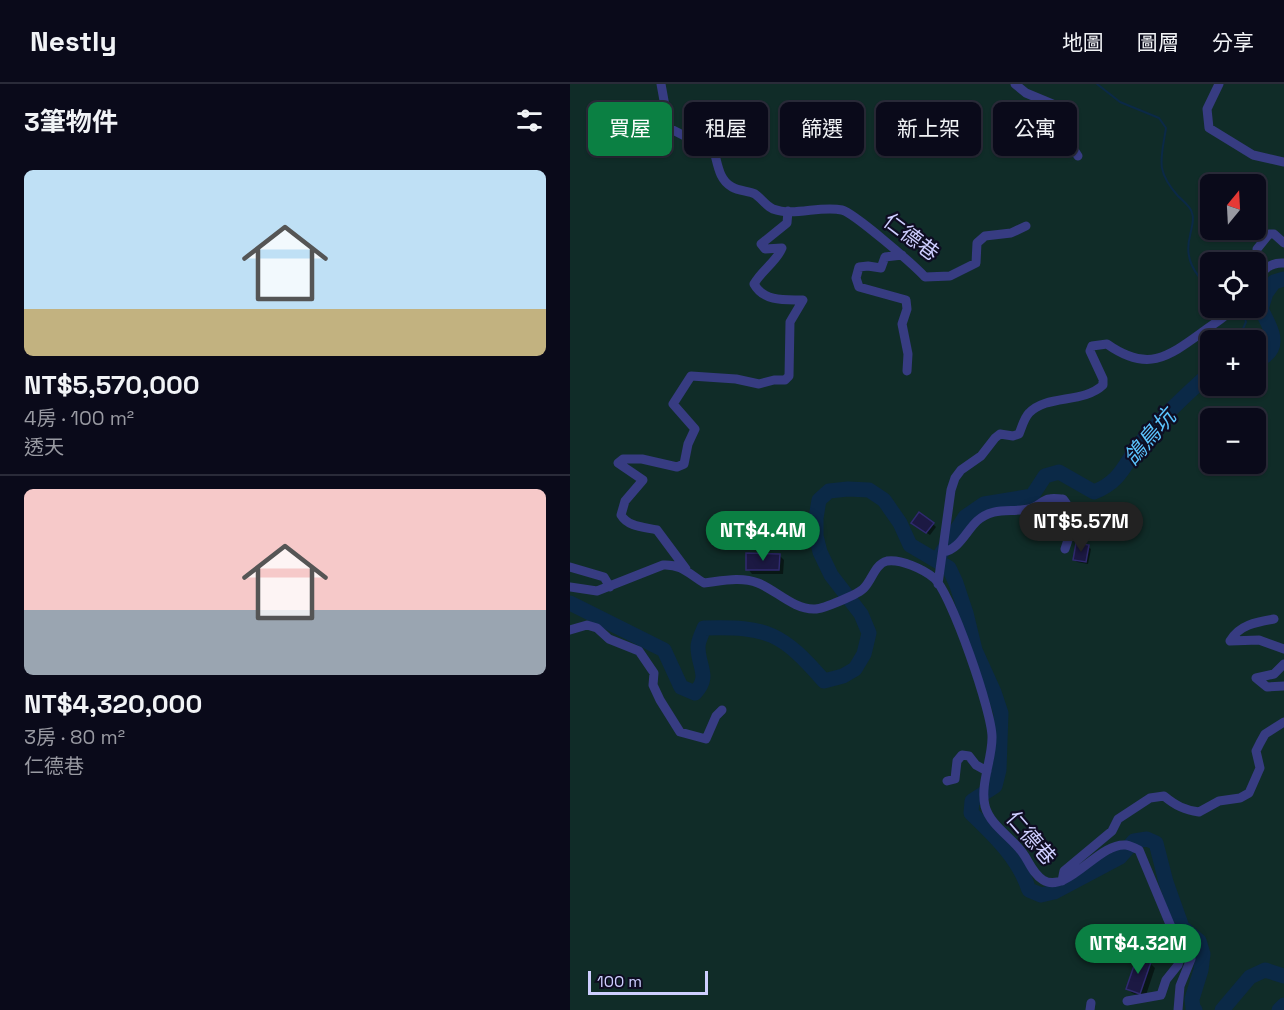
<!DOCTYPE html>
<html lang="zh-TW">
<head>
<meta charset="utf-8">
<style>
	:root { --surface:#0a0a1a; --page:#181827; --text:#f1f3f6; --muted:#999aa2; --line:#2a2b39; --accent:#0b8043 }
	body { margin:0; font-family:"Space Grotesk","Noto Sans TC",sans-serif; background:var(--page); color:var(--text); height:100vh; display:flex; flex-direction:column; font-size:22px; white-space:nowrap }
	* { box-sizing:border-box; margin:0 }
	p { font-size:20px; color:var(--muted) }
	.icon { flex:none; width:33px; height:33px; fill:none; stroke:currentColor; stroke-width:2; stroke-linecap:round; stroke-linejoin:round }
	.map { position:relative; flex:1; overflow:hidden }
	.details { display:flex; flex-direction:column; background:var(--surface); width:570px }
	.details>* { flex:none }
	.banner { position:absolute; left:18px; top:18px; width:570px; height:54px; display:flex; gap:12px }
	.needle { width:39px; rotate:18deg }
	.controls { position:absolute; left:630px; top:90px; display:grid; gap:12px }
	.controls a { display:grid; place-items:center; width:66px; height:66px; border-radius:9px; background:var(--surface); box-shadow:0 2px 4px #0004,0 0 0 2px var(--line); font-size:30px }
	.scale { position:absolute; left:18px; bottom:15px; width:120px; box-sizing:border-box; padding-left:6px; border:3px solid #ceceff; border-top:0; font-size:16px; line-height:21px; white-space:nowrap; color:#ceceff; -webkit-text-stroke:4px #0e0d22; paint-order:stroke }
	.price { position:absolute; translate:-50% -51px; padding:0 14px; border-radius:21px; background:var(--accent); color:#fff; font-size:20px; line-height:39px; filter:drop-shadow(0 2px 3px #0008) }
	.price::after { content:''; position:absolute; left:50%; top:36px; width:18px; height:14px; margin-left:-9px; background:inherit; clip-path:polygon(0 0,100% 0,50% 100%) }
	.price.active { background:#222; color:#fff }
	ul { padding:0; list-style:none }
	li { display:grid; align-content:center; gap:12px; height:318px; padding:0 24px }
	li+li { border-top:2px solid var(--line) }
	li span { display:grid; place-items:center; height:186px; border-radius:9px; color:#555 }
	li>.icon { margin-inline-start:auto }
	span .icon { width:108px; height:108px; fill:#fffc; stroke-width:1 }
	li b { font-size:26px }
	h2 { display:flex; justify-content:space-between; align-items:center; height:72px; padding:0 24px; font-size:26px }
	.pill { padding:0 21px; border-radius:9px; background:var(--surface); box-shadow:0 2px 4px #0004,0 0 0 2px var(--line); font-size:21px; line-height:54px }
	.pill.active { background:var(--accent); color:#fff }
	header { display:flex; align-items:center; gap:36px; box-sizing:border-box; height:84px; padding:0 30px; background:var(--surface); border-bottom:2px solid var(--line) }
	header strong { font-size:28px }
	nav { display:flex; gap:33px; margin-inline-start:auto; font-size:21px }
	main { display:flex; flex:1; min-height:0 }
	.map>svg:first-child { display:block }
	.green { fill:#102c28; fill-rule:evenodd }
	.shadow { fill:#0007 }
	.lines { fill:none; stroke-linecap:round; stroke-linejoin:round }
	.stream { stroke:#0b2947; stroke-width:2 }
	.river { stroke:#0b2947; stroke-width:15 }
	.building { fill:#1c1943; stroke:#302a70; stroke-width:1.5 }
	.minor { stroke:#373c82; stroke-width:9 }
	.labels { text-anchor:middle; stroke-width:4.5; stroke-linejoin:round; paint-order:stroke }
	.street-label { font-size:21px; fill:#ceceff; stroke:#0e0d22 }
	.water-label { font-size:22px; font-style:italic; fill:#5cc5ff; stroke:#0e0d22 }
</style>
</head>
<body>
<header>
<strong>Nestly</strong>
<nav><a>地圖</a><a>圖層</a><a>分享</a></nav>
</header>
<main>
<section class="details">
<h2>3筆物件<svg class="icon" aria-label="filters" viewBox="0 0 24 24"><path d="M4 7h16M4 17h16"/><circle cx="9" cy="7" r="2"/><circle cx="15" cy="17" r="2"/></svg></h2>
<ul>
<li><span style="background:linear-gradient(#bfe0f5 75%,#c2b280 0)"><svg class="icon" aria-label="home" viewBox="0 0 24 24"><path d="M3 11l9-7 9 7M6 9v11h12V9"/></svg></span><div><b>NT$5,570,000</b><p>4房 · 100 m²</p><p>透天</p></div></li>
<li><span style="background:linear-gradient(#f6c9c9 65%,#9aa5b1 0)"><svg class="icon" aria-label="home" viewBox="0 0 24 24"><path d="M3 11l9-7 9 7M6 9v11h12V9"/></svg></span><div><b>NT$4,320,000</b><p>3房 · 80 m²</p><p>仁德巷</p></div></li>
</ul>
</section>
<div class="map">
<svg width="714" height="926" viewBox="0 0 714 926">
	<rect width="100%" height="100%" fill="#0e0d22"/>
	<path class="green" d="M0,0H714V926H0ZM640,100H686V146H640ZM640,178H686V224H640ZM640,256H686V302H640ZM640,334H686V380H640Z"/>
	<path class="shadow" d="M363,440L366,443L360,451L346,442Z
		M518,463L521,465L518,480L507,478L504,475Z
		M209,471L214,476L213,490H182L178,485Z
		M580,879L585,884L575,914L562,909L557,904Z"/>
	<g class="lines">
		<path class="stream" d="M527,0L550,18L589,34L596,44C591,76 585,86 608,112C613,117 621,123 622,129C625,137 621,144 620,152C614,174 624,190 640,204
			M666,224L673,229L676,238L668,256"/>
		<path class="river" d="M686,271L695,272C712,259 698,240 691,225L696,209L704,198L714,195
			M367,476L395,433L414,420L462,412L475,392L489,388L524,408C553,397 555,377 574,355C594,331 617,310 640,289
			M0,519L94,566L111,603L125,609C141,592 128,583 128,563C128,557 132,550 134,544C198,542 212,549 254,597L273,592L285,585L294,570L299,549L291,530L261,491L250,468L246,452V434L249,416L259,407L278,405L299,406L314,416L330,439L340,461L379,484L386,499L396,529L405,566L424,608L431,629L429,686L425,702L402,717L401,729C425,752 449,775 459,806L471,811L484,808L550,773L564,757L577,755L586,759L596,798L612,843L629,857L633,870L631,886L622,915L623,925L625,926
			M652,926L680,893L695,886L714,892
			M709,926L714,921"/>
	</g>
	<path class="building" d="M349,428L364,439L356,449L341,439Z
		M506,459L519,461L516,478L503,476Z
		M176,469L210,470L209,486H176Z
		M567,873L581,878L570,910L556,905Z"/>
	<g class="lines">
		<path class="minor" d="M91,0L99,44L144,67C148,81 149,96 162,103C169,107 178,107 185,110C191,114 196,122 203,125C224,133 250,121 272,126C284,129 344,181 355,193L380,192L406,179L407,159L415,152L441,149L456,142
			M445,0L456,9L492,24L497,29C498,45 498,59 508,72
			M649,0L637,25L639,44L683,71L714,78
			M687,165L699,150H704L714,159
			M332,171L315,173L311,184L298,182L289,183L286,194L289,203L336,216L337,225L332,240L338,270L337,287
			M686,197C693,186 700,178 714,179
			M373,468C389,466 397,446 407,437C425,421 443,430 462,424C468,422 473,416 479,415C483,414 489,415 493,415C506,430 501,448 495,465
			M0,483L34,493L40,503
			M116,485L87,446C74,443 58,443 51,431L55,417L73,396L48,379L53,375H72L107,383L114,380L118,360L125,345L103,320L121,292L166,295L189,300L204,296H215L219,292L220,238L233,216C215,216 194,218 184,200C191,187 207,177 212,164L195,165L191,160L217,139L218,127
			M368,500L381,406L385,394L391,386L411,372L425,354L430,350L443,352L449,350C452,343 454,334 459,329C477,310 513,320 533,301V295L520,267L522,262L537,260C578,289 598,273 634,247C645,239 655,233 664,224
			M0,503L27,507L93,481C112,480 119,490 134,499C151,497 171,492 188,499C206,506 224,526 245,525C253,525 289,510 294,504C302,496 305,480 317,477C331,475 353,485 364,494C381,509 423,630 422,654C422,676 410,700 415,722C420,741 440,752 452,768C459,777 462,789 473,796C497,811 529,758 556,761C561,762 565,764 569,766L604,850L619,866L621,875L610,902L608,926
			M704,535C686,538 669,541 660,557L689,556L714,565
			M0,546L17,541L27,544L39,555L69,567L84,589L83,601L90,616L110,648L136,655L146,632L152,626
			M714,580L704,590L686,594L697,603L714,602
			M377,697L385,695L387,677L392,671L399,672L406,681L417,687
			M492,797L494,787L542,747L548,735L580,714L594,712C606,722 615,726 629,728L649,717L670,714L679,709L690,684L686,667L690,659L695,650L714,638
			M557,917L591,911L596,896L608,881L614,860
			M520,926L521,919"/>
	</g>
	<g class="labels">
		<g class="street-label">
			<text transform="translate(341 153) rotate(37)" y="7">仁德巷</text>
			<text transform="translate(461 754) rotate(49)" y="7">仁德巷</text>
		</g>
		<g class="water-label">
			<text transform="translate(579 353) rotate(-49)" y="8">鴿鳥坑</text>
		</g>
	</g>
</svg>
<div class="controls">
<a><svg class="needle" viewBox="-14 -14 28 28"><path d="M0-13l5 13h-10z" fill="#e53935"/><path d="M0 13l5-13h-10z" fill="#999aa2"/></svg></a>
<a><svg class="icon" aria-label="locate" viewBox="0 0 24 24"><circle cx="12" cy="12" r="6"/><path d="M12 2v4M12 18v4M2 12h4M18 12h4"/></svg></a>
<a>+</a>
<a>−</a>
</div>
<div class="scale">100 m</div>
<b class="price active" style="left:511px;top:469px">NT$5.57M</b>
<b class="price" style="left:193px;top:478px">NT$4.4M</b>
<b class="price" style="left:568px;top:891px">NT$4.32M</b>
<div class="banner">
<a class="pill active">買屋</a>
<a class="pill">租屋</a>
<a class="pill">篩選</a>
<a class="pill">新上架</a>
<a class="pill">公寓</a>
</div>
</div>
</main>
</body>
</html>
